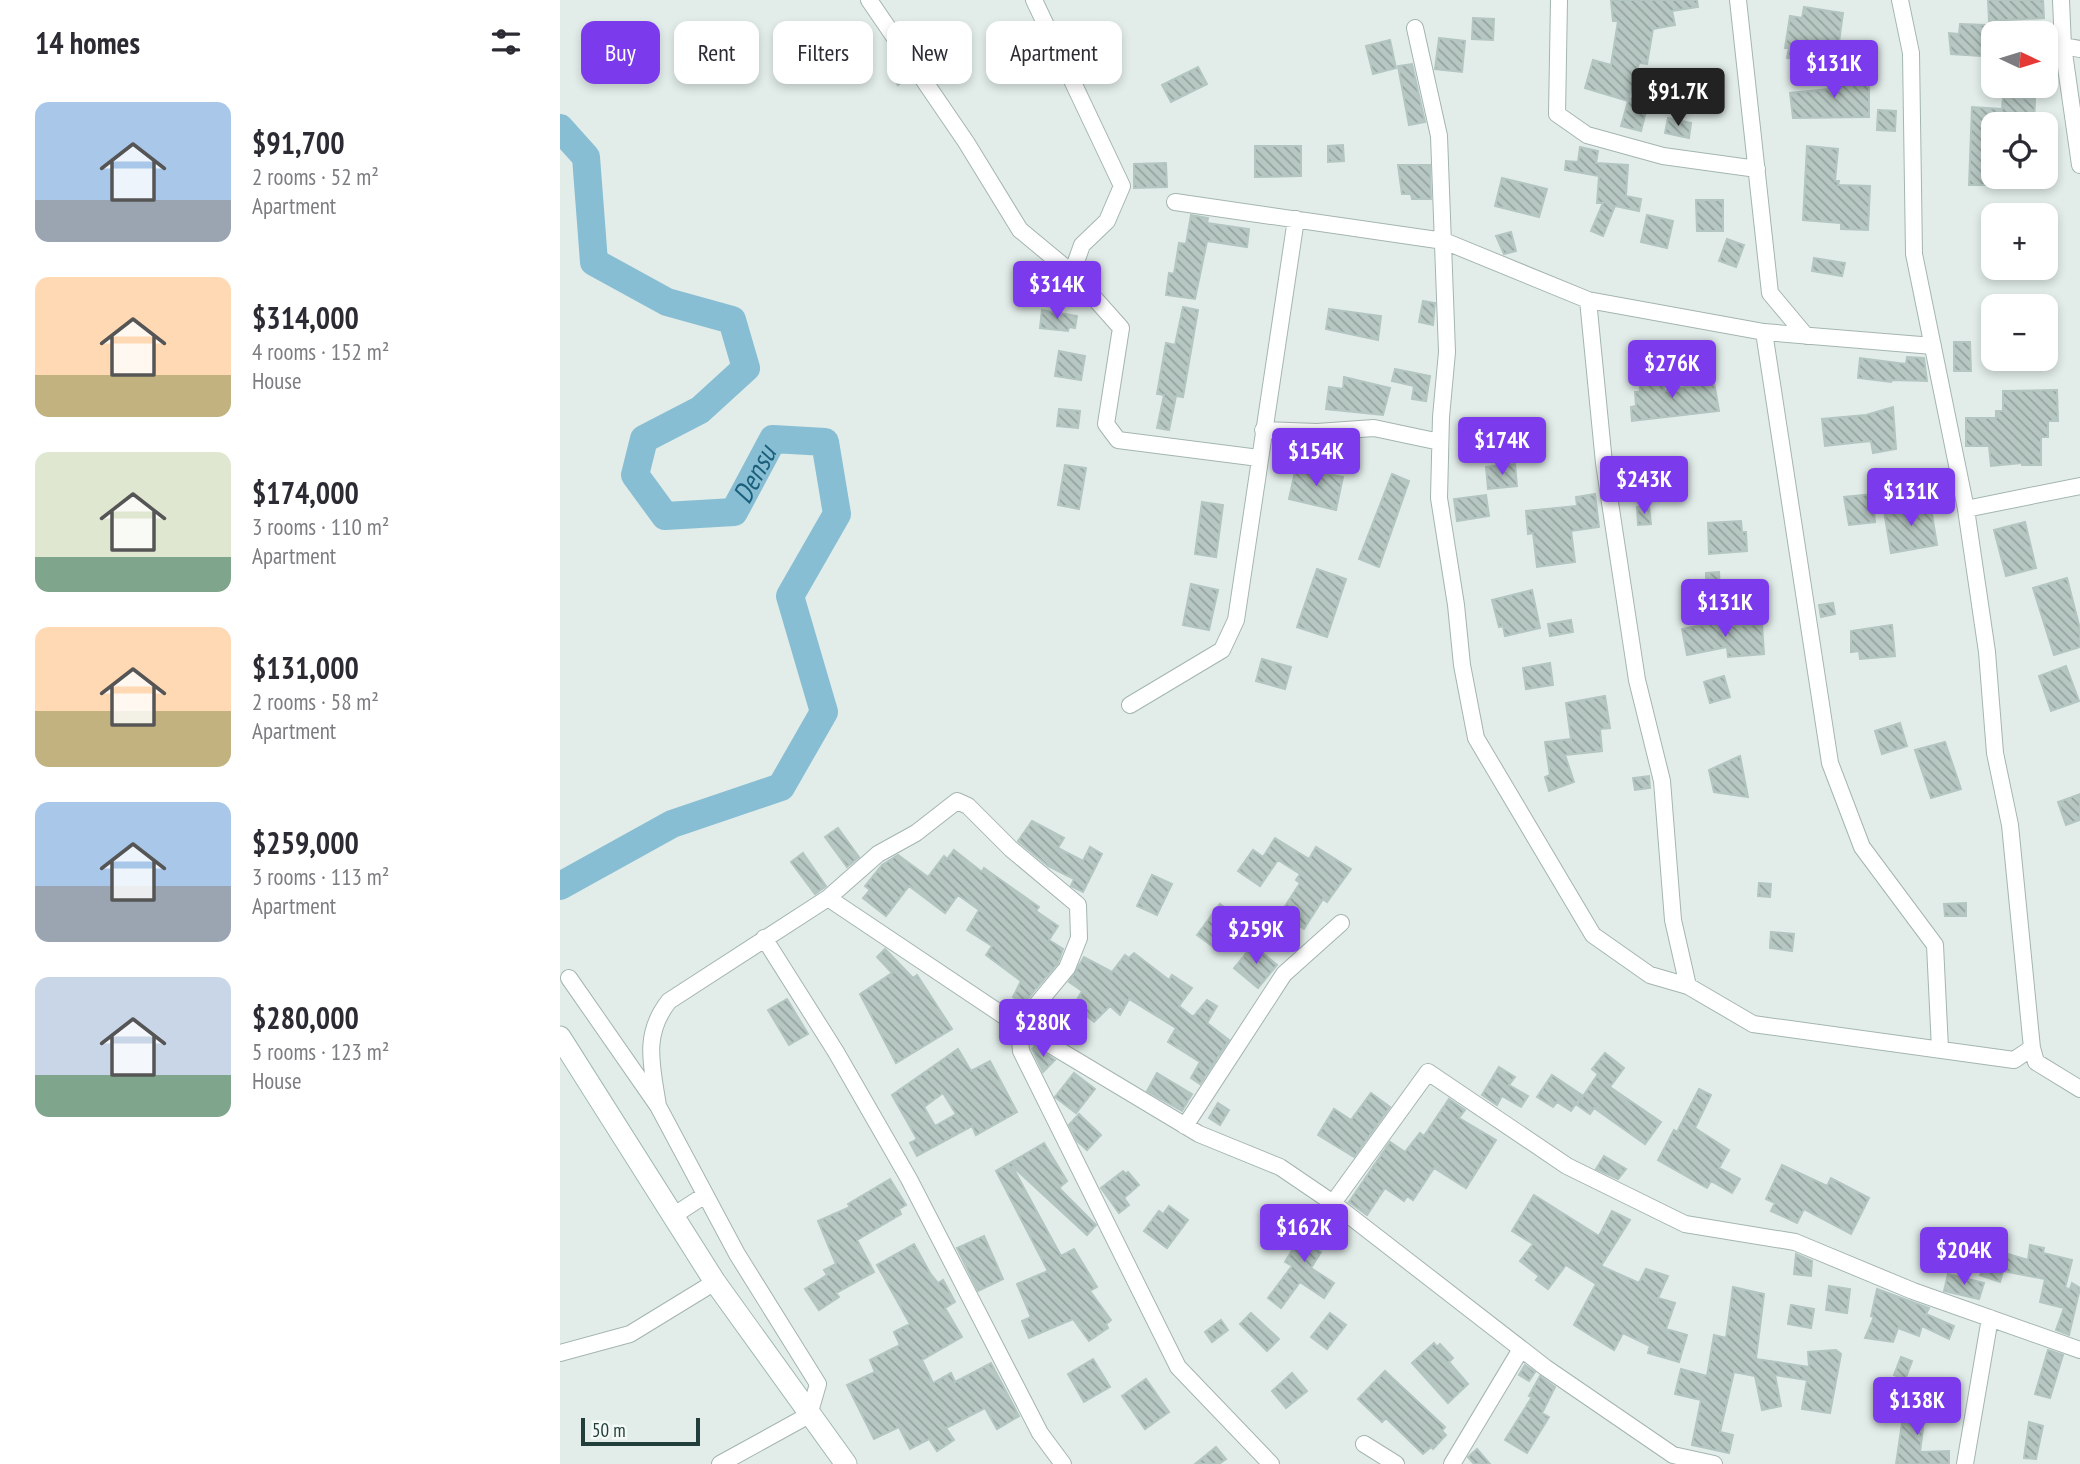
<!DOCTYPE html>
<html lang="en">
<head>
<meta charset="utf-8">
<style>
	:root { --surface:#fff; --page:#f7f7f7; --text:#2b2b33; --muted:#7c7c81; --accent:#7c3aed }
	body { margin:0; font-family:"PT Sans Narrow",sans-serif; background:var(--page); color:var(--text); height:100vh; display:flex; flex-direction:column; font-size:26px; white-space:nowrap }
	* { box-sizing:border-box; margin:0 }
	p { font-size:23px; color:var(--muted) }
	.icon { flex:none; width:38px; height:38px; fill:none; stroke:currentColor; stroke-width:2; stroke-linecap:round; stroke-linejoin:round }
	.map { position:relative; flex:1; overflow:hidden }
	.details { display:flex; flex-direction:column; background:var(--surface); width:560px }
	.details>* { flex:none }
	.top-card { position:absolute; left:21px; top:21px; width:665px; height:63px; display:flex; gap:14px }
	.needle { width:46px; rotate:94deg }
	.controls { position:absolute; left:1421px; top:21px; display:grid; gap:14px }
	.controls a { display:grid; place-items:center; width:77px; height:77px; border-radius:14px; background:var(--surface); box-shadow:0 4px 10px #0003; font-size:35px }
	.scale { position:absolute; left:21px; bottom:18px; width:119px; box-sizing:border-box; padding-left:7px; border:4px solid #213e3a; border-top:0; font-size:19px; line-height:24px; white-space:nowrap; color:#213e3a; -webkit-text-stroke:5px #f3f9f6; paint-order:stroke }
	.price { position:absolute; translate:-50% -60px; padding:0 16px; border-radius:7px; background:var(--accent); color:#fff; font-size:23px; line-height:46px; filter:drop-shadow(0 2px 4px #0008) }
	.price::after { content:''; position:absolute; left:50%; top:42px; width:21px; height:16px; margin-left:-10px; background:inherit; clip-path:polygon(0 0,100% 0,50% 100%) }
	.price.active { background:#222; color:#fff }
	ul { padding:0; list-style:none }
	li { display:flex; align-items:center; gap:21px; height:175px; padding:0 35px }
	li span { display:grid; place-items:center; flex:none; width:196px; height:140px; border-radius:14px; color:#555 }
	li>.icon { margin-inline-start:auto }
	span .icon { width:84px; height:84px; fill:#fffc; stroke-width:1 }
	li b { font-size:30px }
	h2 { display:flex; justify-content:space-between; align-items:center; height:84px; padding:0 35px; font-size:30px }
	.chip { padding:0 24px; border-radius:14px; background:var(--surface); box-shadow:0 4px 10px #0003; font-size:24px; line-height:63px }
	.chip.active { background:var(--accent); color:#fff }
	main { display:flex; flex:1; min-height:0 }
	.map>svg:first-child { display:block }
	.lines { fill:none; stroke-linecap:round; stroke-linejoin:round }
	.river { stroke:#88bed3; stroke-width:28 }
	.building { fill:url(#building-back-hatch); stroke:#b4c6c1; stroke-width:2; fill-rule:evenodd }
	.street-casing { stroke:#a4b5b1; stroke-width:18 }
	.secondary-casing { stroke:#a0b9b3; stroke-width:23 }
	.street { stroke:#fff; stroke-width:16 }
	.secondary { stroke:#fff; stroke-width:21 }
	.labels { text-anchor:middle; stroke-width:5; stroke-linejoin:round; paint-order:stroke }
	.water-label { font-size:28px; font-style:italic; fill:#1a5f7c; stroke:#f3f9f6 }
</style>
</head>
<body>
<main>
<section class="details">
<h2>14 homes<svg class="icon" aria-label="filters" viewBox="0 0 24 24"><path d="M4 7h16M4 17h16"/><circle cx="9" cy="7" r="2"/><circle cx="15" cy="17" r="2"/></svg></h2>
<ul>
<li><span style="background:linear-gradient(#a9c7e8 70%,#9aa5b1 0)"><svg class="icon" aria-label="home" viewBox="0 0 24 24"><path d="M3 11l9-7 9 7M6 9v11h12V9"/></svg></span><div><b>$91,700</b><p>2 rooms · 52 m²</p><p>Apartment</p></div></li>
<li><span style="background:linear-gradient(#ffd9b3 70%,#c2b280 0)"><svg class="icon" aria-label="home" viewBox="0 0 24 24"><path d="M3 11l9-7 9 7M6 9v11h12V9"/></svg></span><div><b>$314,000</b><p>4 rooms · 152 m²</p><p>House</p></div></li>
<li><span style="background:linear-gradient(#dfe7d0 75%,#7fa58c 0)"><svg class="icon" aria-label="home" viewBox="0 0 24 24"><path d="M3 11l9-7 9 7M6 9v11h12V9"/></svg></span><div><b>$174,000</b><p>3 rooms · 110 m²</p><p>Apartment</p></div></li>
<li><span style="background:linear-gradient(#ffd9b3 60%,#c2b280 0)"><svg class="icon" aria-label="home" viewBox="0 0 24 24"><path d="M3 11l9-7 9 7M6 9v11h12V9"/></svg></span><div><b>$131,000</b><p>2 rooms · 58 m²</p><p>Apartment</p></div></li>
<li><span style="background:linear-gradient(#a9c7e8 60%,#9aa5b1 0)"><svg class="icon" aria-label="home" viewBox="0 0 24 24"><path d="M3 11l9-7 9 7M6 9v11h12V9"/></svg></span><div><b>$259,000</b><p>3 rooms · 113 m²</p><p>Apartment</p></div></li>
<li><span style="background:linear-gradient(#c9d6e8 70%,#7fa58c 0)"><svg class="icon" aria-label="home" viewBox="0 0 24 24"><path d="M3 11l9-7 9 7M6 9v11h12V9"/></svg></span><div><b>$280,000</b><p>5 rooms · 123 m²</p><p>House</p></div></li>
</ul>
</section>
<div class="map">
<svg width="1520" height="1464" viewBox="0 0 1520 1464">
	<defs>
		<pattern id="building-back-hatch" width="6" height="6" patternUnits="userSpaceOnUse" patternTransform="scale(1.75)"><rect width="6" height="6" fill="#b7c7c2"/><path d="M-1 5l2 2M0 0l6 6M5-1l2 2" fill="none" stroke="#94a39f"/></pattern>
	</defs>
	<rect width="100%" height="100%" fill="#e2ede9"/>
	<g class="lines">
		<path class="river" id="s1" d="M0,128L26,157L34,262L107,302L172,320L186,368L140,410L84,439L75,475L105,516L174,512L213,439L265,442L277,514L230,596L264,712L221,787L112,824L0,886"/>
	</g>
	<path class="building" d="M1051,0H1137L1138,7L1112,11L1115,25L1093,29L1087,64L1079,63L1068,101L1025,88L1033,60L1051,65L1058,21H1053Z
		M1428,0H1483L1484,18L1429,21Z
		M1244,7L1283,13L1278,49L1258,46L1256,62L1227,58L1229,48H1225L1230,16L1242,18Z
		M913,18L934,19L933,40L912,39Z
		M1400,24L1426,25L1421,56L1391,54L1389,33L1399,34Z
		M879,38L905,41L902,72L875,69Z
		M830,40L836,68L813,74L806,46Z
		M340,64L349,77L338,85L330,72Z
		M852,64L865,122L849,125L838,66Z
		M638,67L647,84L611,102L602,85Z
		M1269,77H1309V117L1233,118L1230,93L1269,89Z
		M1443,97L1475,99L1474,124H1433V185H1409L1412,107L1442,109Z
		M1069,98L1088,103L1081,131L1061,126Z
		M1318,110L1336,111L1335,131L1317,130Z
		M1108,118L1131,123L1129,138L1105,133Z
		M783,145L784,161L768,162V146Z
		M695,146H741V176L695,177Z
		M1247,146L1278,149L1275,181H1279L1278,185L1310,186L1308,230L1281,229V223L1243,220Z
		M1020,147L1038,151L1036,163L1068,165L1066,196L1081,199L1079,211L1055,206L1043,236L1031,231L1043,203H1037L1039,176L1005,170L1006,161L1018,162Z
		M606,163L607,187L574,188V164Z
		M838,165H870L871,199H852L851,194H842Z
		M942,178L987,189L979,217L935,206Z
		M1136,200H1163V231H1137Z
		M631,215L648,218L647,223L689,229L687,247L647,241L635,299L606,295L609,273L614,274L619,243L626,244Z
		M1087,215L1113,221L1107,248L1081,242Z
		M951,232L956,251L944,254L936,236Z
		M1167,239L1184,245L1176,267L1159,261Z
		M1254,258L1285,263L1282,276L1252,271Z
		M863,301L875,303L873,325L859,322Z
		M623,307L638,310L623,397L616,396L609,430L597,428L604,395L597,394L606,343L615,345Z
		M769,309L821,316L818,340L766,329Z
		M482,310L517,316L515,328L509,327L508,331L480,328Z
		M1394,342H1410L1411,371H1394Z
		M499,351L525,356L521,380L495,376Z
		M1347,357L1364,358L1367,381L1332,380L1331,382L1298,378L1300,358L1346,364Z
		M835,369L870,376L866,401L852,399L854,386L832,381Z
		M1103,376L1104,391L1154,382L1159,411L1072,421L1071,407L1076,406L1075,392H1080L1079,378Z
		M784,377L830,388L823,415L766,409L769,387L783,389Z
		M1497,390L1498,421H1488V437H1481V465H1462V463L1431,466L1429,446H1406V418H1436V411H1443V391Z
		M1333,407L1336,449L1313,453L1311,441L1265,446L1262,419L1306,415Z
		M499,409L520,411L518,428L497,426Z
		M955,464L957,486L928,489L926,467Z
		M505,465L526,468L519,509L498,505Z
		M736,467L783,477L776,510L729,499Z
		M832,474L849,481L819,567L799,559Z
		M1035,494L1039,527L1011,531L1015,562L977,567L973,533L968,534L966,511L1017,506L1016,497Z
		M1313,494L1315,522L1289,525L1284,497Z
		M926,495L929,516L897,521L894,499Z
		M642,502L663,505L656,557L635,554Z
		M1370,502L1377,545L1331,553L1324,511Z
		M1089,506L1091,524L1078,525L1077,507Z
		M1181,521L1182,532H1186L1187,551L1149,554L1148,523Z
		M1465,522L1476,568L1446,576L1434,530Z
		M757,569L786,579L767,637L737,627Z
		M1159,572L1160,589L1146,590V573Z
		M1507,578L1520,629V647L1494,655L1473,588Z
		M631,584L658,590L649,630L623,625Z
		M972,590L980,628L945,636L943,626L939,627L932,600Z
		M1273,603L1275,614L1261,617L1259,605Z
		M1011,620L1013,632L990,636L988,624Z
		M1159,622L1160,627L1202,624L1204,654L1168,657L1167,647L1127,655L1122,629Z
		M1332,625L1335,656L1300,659L1299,651L1291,652V631Z
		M702,659L731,667L725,689L696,681Z
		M990,663L993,685L966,689L963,668Z
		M1506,666L1519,701L1491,711L1479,676Z
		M1164,676L1170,697L1150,703L1144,682Z
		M1045,696L1050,728L1040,729L1042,751L1005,755L1014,782L989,791L985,777L990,775L985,742L1011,739L1006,703Z
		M1340,723L1347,746L1322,754L1315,731Z
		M1385,742L1401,789L1371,798L1355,750Z
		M1180,756L1188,797L1154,792L1149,770Z
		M1089,776L1090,788L1075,790L1073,778Z
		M1520,794V820L1506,825L1498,802Z
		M472,821L504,838L498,848L523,861L530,847L542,854L523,892L511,886L514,879L488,866L458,841Z
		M278,828L299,857L287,867L265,837Z
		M715,838L749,859L756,847L791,869L767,902L763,899L744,929L720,914L740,883L736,880L740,874L718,860L700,886L678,871L693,850L703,857Z
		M394,850L422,872L424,868L479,907L476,911L498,926L489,940L503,949L498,963L464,1003L453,997L461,981L426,955L432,946L407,930L419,910L398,895L385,913L349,886L326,916L303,898L310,890L305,886L322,865L338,855L368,877L384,856L387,859Z
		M243,853L266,886L255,894L231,862Z
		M592,875L612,884L597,915L577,906Z
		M1199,883L1211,884L1210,897L1198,896Z
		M1406,903V916H1385L1384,904Z
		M660,904L681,920L659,951L637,935Z
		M1211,932L1234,934L1232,951L1210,948Z
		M693,945L717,965L698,988L674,968Z
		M325,949L353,978L357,975L392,1029L336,1063L300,994L332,973L317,957Z
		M574,953L609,980L612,975L632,988L619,1006L633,1017L647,1000L657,1006L647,1023L669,1040L640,1084L631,1078L640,1062L608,1042L616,1028L569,999L560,1015L550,1006L534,1022L514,1005L522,991L509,982L524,957L552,972L565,955L569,958Z
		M227,999L248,1034L229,1045L208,1010Z
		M474,1047L495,1060L483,1072L472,1049Z
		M398,1049L411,1071L430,1061L457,1112L416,1135L412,1126L357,1156L350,1143L357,1139L332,1095ZM383,1093L396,1114L375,1126L364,1107Z
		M1045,1053L1064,1068L1050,1087L1101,1122L1085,1144L1034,1108L1030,1114L1017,1105L1038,1074L1032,1069Z
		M939,1067L955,1077L949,1085L968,1096L961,1107L942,1096L937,1105L922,1095Z
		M514,1073L535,1089L516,1113L495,1097Z
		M597,1073L632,1094L622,1111L587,1091Z
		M992,1075L1022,1095L1011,1111L997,1102L993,1107L977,1097Z
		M1139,1089L1151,1095L1135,1128L1169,1150L1159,1168L1180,1179L1172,1193L1151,1181L1147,1188L1098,1160L1114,1130L1117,1132Z
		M811,1093L830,1107L794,1157L758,1135L774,1109L791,1120Z
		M889,1099L905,1110L899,1118L936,1140L906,1188L874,1168L853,1200L847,1196L844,1201L825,1188L807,1215L789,1202L830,1142L845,1152L860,1133L864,1136Z
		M658,1103L669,1110L660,1125L649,1118Z
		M519,1114L541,1135L527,1150L517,1141L509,1125Z
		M484,1143L507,1181L499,1188L536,1225L527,1235L452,1166L501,1256L514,1249L537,1287L530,1291L551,1320L546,1324L548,1328L529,1341L513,1319L469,1338L462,1321L471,1317L457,1284L488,1271L436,1171Z
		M1044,1156L1066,1169L1058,1179L1036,1169Z
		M1222,1165L1267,1186L1271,1178L1309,1198L1291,1234L1244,1209L1237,1223L1211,1211L1215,1203L1206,1199Z
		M563,1171L566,1174L568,1172L579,1185L564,1198L569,1205L559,1213L541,1188Z
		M330,1179L346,1205L339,1209L341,1214L297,1240L314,1272L276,1293L279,1297L259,1310L245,1289L267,1275L264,1270L276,1264L258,1221L290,1207L288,1204Z
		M974,1195L1039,1236L1052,1211L1070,1220L1041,1266L1079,1283L1086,1269L1108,1276L1098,1298L1115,1303L1106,1329L1127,1335L1119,1362L1088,1353L1090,1346L1063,1333L1054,1350L1014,1325L1036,1284L1006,1265L988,1289L976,1280L979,1276L960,1261L973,1244L952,1231Z
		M609,1206L628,1220L607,1248L584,1231L599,1211L603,1214Z
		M755,1207L769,1216L751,1246L761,1252L751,1268L774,1283L764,1298L740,1282L721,1308L708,1298L732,1266L725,1262L750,1221L747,1219Z
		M1369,1230L1393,1234L1389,1259L1366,1256Z
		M424,1236L443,1279L418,1291L397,1248Z
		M354,1244L370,1273L378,1283L383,1280L395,1302L385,1308L402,1337L362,1360L373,1383L391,1373L395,1382L431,1363L459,1416L437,1429L425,1408L386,1428L394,1440L377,1451L369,1439L350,1449L339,1427L314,1439L287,1385L315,1372L310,1360L340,1345L334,1332L350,1324L317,1265Z
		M1470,1245L1484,1248L1483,1253L1512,1260L1505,1288L1510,1289L1512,1283L1520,1288L1509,1335L1496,1330L1504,1308L1480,1302L1485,1279L1443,1271L1440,1282L1420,1275L1428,1248L1468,1260Z
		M1236,1254L1252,1261L1251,1276L1234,1274Z
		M1388,1274L1424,1283L1419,1299L1384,1291Z
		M1269,1286L1290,1289L1287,1313L1266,1310Z
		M1173,1287L1204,1294L1196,1359L1249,1367L1248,1352L1276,1350L1281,1354L1270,1413L1242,1409L1247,1380L1215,1375L1221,1406L1202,1410L1195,1376L1174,1372L1160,1432L1173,1435L1169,1453L1132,1445L1141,1400L1115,1394L1121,1369L1147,1376L1154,1335L1166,1338Z
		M1317,1289L1369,1308L1366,1314L1394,1326L1389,1339L1362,1326L1359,1336L1338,1328L1333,1342L1305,1338L1314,1317L1311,1316Z
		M1231,1305L1254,1309L1251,1328L1228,1324Z
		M691,1313L719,1339L707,1351L680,1324Z
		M770,1313L786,1325L767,1349L751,1337Z
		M661,1320L668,1330L652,1342L645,1332Z
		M874,1343L877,1347L880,1344L893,1358L889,1362L908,1384L888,1403L852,1363Z
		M1488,1350L1503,1355L1490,1398L1475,1394Z
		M1341,1357L1352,1361L1345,1380L1334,1375Z
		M533,1359L550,1387L524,1402L508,1374Z
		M965,1365L975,1372L969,1381L959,1375Z
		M825,1371L885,1427L882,1431L886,1435L873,1449L871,1447L863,1454L826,1418L822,1422L798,1399Z
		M732,1373L747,1391L726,1408L712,1391Z
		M980,1376L995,1387L982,1413L989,1417L967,1453L945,1440L972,1397L969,1396Z
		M586,1379L609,1412L585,1429L562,1396Z
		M1345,1403L1376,1407L1375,1421L1364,1420L1360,1452L1389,1451V1464H1336Z
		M1469,1422L1483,1426L1476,1459L1464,1458Z
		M656,1447L666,1459L659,1464H635Z
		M917,1449L930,1464H914L908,1457Z"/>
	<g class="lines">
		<defs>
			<path id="street" d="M309,0L406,142L460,230L512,273
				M474,0L562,186L547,221L522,245L512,273L561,328L546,424L558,440L699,458
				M999,0L997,114L1027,135L1103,156L1197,169
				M1178,0L1210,293L1246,336
				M1501,0L1503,46L1520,165
				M855,28L879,136L887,352L881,417L879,498L896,605L902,665L916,738L1033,935L1090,975L1128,986
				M1503,46L1520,49
				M615,202L884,241L1028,300L1204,332L1373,346
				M1028,300L1044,463L1077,680L1102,781L1113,920L1128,986L1193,1024L1454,1060L1472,1048L1450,825L1435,753L1427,652L1406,509L1354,254L1351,53L1340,0
				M1204,332L1270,763L1302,847L1375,945L1380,1049
				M703,430L757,432L814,428L880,442
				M1406,509L1520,486
				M570,705L662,650L676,620L736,219
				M268,898L318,854L356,833L397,801L408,806L451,849L518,905L519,938L507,968L459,1026L461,1051L618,1367L711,1464
				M204,938L276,1052L349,1179L480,1433L503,1464
				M9,978L98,1106L177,1254L258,1384L249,1415L160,1464
				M1472,1048L1476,1062L1520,1089
				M98,1106C92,1066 82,1035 109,1001L268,898L459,1026L639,1134L720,1167L773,1203L986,1368L1113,1455L1154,1464
				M625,1126L724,974L781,923
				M773,1203L868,1072L1007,1166L1125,1224L1235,1242L1353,1291L1520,1350
				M113,1216L145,1195
				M0,1353L70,1334L155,1282
				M804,1444L836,1464
				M892,1464L961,1349
				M1405,1464L1430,1318"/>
			<path id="secondary" d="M0,1037L155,1282L286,1464"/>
		</defs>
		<use href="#street" class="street-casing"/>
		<use href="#secondary" class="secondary-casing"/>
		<use href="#street" class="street"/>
		<use href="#secondary" class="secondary"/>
	</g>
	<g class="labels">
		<g class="water-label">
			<text dy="10" stroke="none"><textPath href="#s1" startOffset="670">Densu</textPath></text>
		</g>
	</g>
</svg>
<div class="controls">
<a><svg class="needle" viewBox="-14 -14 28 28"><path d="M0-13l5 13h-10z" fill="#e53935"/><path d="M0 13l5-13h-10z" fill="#7c7c81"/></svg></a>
<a><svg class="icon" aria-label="locate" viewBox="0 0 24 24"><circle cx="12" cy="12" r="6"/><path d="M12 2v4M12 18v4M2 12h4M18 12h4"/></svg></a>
<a>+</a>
<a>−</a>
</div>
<div class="scale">50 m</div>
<b class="price" style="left:1274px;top:100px">$131K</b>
<b class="price active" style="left:1118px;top:128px">$91.7K</b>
<b class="price" style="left:497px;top:321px">$314K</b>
<b class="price" style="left:1112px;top:400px">$276K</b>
<b class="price" style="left:942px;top:477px">$174K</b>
<b class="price" style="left:756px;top:488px">$154K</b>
<b class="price" style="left:1084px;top:516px">$243K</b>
<b class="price" style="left:1351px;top:528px">$131K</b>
<b class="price" style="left:1165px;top:639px">$131K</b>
<b class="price" style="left:696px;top:966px">$259K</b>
<b class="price" style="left:483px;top:1059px">$280K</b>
<b class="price" style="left:744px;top:1264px">$162K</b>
<b class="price" style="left:1404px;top:1287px">$204K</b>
<b class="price" style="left:1357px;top:1437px">$138K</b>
<div class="top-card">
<a class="chip active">Buy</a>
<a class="chip">Rent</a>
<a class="chip">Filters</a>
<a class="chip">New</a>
<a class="chip">Apartment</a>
</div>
</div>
</main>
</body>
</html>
